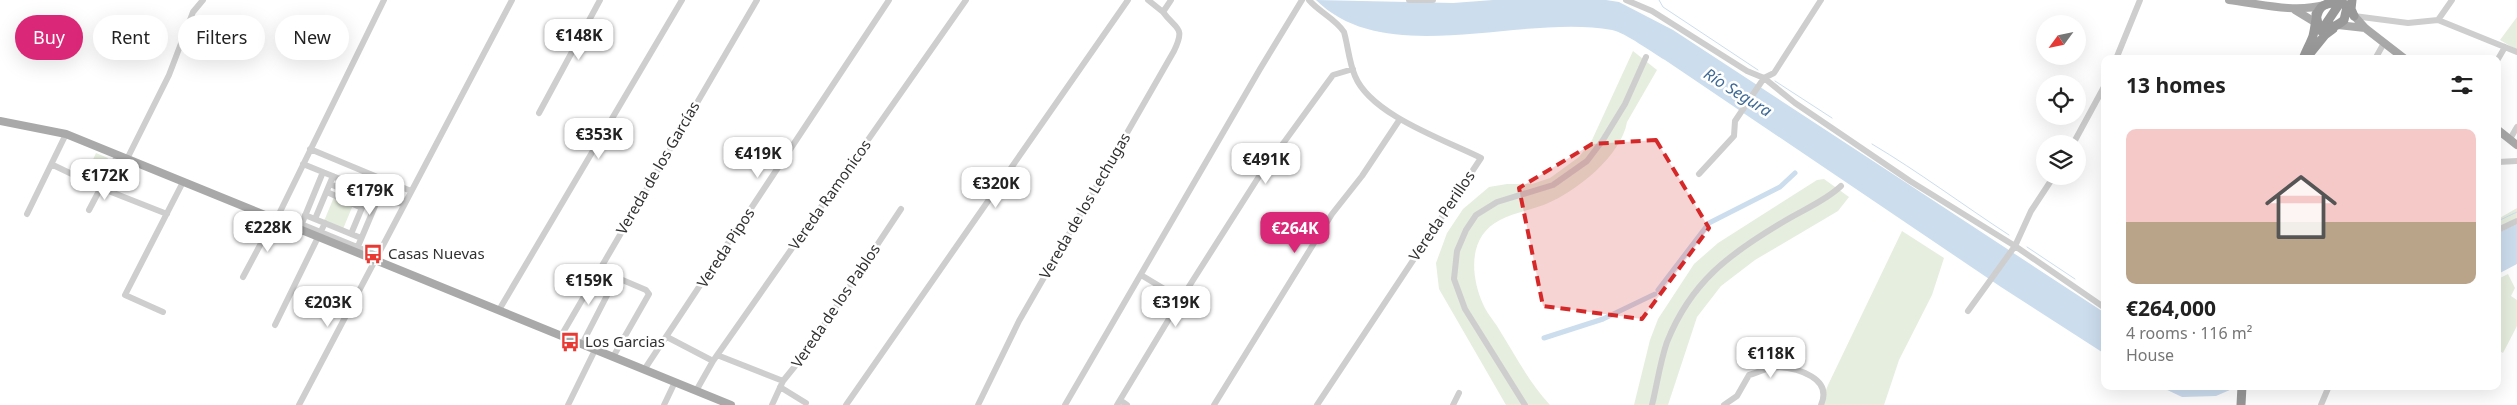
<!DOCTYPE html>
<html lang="en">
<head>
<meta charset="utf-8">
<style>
	:root { --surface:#fff; --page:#f6f6f6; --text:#222; --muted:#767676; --accent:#db2777 }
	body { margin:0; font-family:"Noto Sans",sans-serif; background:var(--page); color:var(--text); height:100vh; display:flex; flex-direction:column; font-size:19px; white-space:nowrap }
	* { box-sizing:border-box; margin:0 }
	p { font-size:16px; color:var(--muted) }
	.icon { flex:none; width:28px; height:28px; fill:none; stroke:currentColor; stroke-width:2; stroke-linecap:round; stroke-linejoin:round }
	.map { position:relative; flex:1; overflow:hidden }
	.sheet { position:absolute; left:2101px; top:55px; width:400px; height:335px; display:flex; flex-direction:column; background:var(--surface); border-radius:10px; box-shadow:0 5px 20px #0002 }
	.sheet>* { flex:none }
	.banner { position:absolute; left:15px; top:15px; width:475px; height:45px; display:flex; gap:10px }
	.needle { width:32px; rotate:237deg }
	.buttons { position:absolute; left:2036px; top:15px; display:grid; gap:10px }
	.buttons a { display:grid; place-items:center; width:50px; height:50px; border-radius:50%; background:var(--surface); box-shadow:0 5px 20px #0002; font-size:25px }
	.price { position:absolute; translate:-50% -42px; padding:0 11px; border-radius:10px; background:#fff; color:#222; font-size:16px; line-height:32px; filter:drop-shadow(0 1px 2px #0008) }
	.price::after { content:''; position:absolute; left:50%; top:30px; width:15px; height:11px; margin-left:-8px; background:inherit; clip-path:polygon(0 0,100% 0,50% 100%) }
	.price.selected { background:var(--accent); color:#fff }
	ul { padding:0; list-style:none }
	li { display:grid; align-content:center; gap:10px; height:265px; padding:0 25px }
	li span { display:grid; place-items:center; height:155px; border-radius:10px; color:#555 }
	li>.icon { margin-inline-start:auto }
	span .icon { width:90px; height:90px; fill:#fffc; stroke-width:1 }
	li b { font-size:21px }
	h2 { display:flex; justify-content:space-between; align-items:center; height:60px; padding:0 25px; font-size:21px }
	.tag { padding:0 18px; border-radius:22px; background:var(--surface); box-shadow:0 5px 20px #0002; font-size:18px; line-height:45px }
	.tag.selected { background:var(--accent); color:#fff }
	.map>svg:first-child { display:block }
	.green { fill:#e6eedf }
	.water { fill:#cde }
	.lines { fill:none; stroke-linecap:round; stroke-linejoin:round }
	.stream { stroke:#cde; stroke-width:1 }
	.canal { stroke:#cde; stroke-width:5 }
	.minor { stroke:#cecece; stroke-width:6 }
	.major { stroke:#a9a9a9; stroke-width:8 }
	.highway { stroke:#989898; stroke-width:9 }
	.marked { fill:#d62828; fill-opacity:0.2; stroke:#d62828; stroke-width:4; stroke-dasharray:10 6; stroke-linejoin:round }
	.labels { text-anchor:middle; stroke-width:5; stroke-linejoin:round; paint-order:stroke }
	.street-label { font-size:15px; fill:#313131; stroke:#fff }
	.poi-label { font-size:15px; fill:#313131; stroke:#fff; text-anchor:start }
	.water-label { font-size:16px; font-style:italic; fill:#3d6996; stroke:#fff }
</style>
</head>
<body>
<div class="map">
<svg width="2517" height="405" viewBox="0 0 2517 405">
	<rect width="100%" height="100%" fill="#fff"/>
	<path class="green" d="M2517,17V50L2500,40Z
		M1633,51L1657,70L1627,122C1621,156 1577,191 1546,204C1531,210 1515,212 1500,220C1468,236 1470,275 1483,304C1486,311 1492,319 1497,326C1514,353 1528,381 1550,405H1506L1439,289L1436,263L1447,233L1463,209L1489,187L1507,184H1532L1550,178L1579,157L1592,140Z
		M96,153L108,158L96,183L85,177Z
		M1824,179L1849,197L1838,211L1755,260L1721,286L1697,317L1668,405H1634L1650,340L1658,319L1694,264L1718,243L1817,180Z
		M334,197L353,205L343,229L324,221Z
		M2517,208V219L2498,229V219Z
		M1902,231L1944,258L1932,295L1899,360L1884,405H1820L1828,385Z
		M2508,274L2515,288L2511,296L2517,300V326L2503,353L2498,350V279Z"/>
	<path class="water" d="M1316,0L1453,3L1493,0H1606L1619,2L1673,30L2105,313V354L2001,287L1665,60C1651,52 1626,33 1612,30C1522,13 1386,70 1316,0Z
		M2517,224V264L2498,274V233Z
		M2159,386H2239L2216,396L2182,397Z"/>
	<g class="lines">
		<path class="stream" d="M1659,0L1663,7L1758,70
			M1775,81L1832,118
			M1872,144C1919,172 1963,205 2009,235
			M2498,221L2517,212
			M2027,247L2075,279"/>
		<path class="canal" d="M1658,290L1709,223L1780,187L1795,173
			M1544,338L1603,319L1655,294"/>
		<path class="minor" d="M1148,0L1163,12L1171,0
			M1309,0C1319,12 1336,19 1344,32C1348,46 1349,62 1355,76C1371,115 1445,140 1481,158L1317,405
			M1409,0H1433
			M1626,0L1652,11L1747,71L1764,78L1795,103L1910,181L2015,246L2105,308
			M2354,16L2408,23L2438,20L2517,52
			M2438,20L2452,0
			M2116,59L2140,0
			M2375,59L2384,43
			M2498,59L2505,47
			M539,113L600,0
			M2510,139L2517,127
			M2073,144L2105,85
			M310,149L411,191
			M127,159L169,75L193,12L203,0
			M2498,162L2517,161
			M303,164L404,205
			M53,165L101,188L167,214
			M1699,174L1734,136L1735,121L1764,78L1774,73L1821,0
			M330,184L366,199
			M327,192L362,208
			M89,210L118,155
			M27,214L66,134
			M279,215L379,256
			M305,215L361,238
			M315,219L333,176
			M276,220L384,0
			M300,228L323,172
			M2498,230L2517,221
			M351,234L369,191
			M356,251L386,180
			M599,270L646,290L649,294L613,357
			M243,277L274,219
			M1181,299L1258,178L1322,90L1333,75L1353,69
			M499,310L682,0
			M1968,311L2015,246L2031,211L2054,176
			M163,312L125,295L183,182
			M275,325L325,223
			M561,336L757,0
			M667,337L713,361
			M582,344L616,278
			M717,355L783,381
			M644,370L889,0
			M780,387L806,403
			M696,391L713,361L966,0
			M1120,400L1181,299L1141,275
			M299,405L512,0
			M568,405L595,350
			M664,405L675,382
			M772,405L783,381L804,355L901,209
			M846,405L1128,0
			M978,405L1019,321L1174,51C1186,26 1176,30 1163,12
			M1065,405L1260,69L1302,0
			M1117,405L1120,400L1127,405
			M1214,405L1332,214L1362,176L1400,119
			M1453,405L1459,393
			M1525,405L1465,309L1454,279L1457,251L1466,230L1476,215L1497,202L1553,185L1587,161L1603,140L1625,104L1646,57
			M1652,405C1657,385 1660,362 1667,342C1691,282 1729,254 1783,222C1802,210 1824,202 1841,186
			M1724,405L1737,396L1749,375C1757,373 1768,367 1776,367C1798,368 1833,378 1821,405
			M2321,405L2329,386"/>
		<path class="major" d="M2229,0C2261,4 2293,13 2325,5
			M2295,10L2318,24
			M2350,11L2365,28L2405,59
			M2338,25L2365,28
			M0,121L66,134L731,405
			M2498,130L2517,145"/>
		<path class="highway" d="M2352,0L2351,9L2354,16
			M2321,31L2342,0
			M2308,56L2325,35L2333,29
			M2303,59C2306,51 2310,44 2313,36C2318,16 2313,0 2343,3L2347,7L2344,20C2336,27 2327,31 2318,24L2316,14
			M2241,405L2242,386"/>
	</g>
	<path class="marked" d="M1656,140L1709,228L1642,319L1543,306L1519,188L1592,144Z"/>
	<defs>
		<symbol id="bus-bare" viewBox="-9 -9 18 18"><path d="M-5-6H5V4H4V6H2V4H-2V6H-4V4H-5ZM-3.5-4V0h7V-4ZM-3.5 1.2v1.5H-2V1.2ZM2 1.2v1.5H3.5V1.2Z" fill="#e83a33" stroke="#fff" stroke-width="2.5" paint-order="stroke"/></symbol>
	</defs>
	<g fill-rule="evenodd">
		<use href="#bus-bare" x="359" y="240" width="28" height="28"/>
		<use href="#bus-bare" x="556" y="328" width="28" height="28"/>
	</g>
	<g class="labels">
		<g class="street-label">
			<text transform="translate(658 168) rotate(-60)" y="5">Vereda de los Garcías</text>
			<text transform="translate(830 195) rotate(-55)" y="5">Vereda Ramonicos</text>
			<text transform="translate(1085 206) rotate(-60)" y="5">Vereda de los Lechugas</text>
			<text transform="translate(1442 216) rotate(-56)" y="5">Vereda Perillos</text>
			<text transform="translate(726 248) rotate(-57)" y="5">Vereda Pipos</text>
			<text transform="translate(836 306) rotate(-56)" y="5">Vereda de los Pablos</text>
		</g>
		<g class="poi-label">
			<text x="388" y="259">Casas Nuevas</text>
			<text x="585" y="347">Los Garcias</text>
		</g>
		<g class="water-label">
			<text transform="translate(1738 92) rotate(32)" y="6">Río Segura</text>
		</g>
	</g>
</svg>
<div class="buttons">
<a><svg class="needle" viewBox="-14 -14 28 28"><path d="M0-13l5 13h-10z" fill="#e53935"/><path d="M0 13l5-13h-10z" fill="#767676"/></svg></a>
<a><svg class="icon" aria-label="locate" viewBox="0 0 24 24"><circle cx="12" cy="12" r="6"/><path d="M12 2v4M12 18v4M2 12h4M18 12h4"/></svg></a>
<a><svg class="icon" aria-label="layers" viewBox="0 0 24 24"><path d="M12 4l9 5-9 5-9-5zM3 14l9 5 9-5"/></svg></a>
</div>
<b class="price" style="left:579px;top:61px">€148K</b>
<b class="price" style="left:599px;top:160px">€353K</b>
<b class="price" style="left:758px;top:179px">€419K</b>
<b class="price" style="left:1266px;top:185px">€491K</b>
<b class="price" style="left:105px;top:201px">€172K</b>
<b class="price" style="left:996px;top:209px">€320K</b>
<b class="price" style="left:370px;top:216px">€179K</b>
<b class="price" style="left:268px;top:253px">€228K</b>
<b class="price selected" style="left:1295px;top:254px">€264K</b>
<b class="price" style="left:589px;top:306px">€159K</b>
<b class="price" style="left:328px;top:328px">€203K</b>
<b class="price" style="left:1176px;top:328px">€319K</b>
<b class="price" style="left:1771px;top:379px">€118K</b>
<div class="banner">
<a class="tag selected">Buy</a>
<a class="tag">Rent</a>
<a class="tag">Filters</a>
<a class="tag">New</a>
</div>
<section class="sheet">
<h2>13 homes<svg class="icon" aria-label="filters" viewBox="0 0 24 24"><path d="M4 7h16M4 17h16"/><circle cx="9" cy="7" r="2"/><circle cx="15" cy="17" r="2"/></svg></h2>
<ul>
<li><span style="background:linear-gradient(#f6c9c9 60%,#b9a48a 0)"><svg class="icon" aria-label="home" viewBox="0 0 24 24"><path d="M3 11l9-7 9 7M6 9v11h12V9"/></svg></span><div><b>€264,000</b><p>4 rooms · 116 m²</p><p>House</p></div></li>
</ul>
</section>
</div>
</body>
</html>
